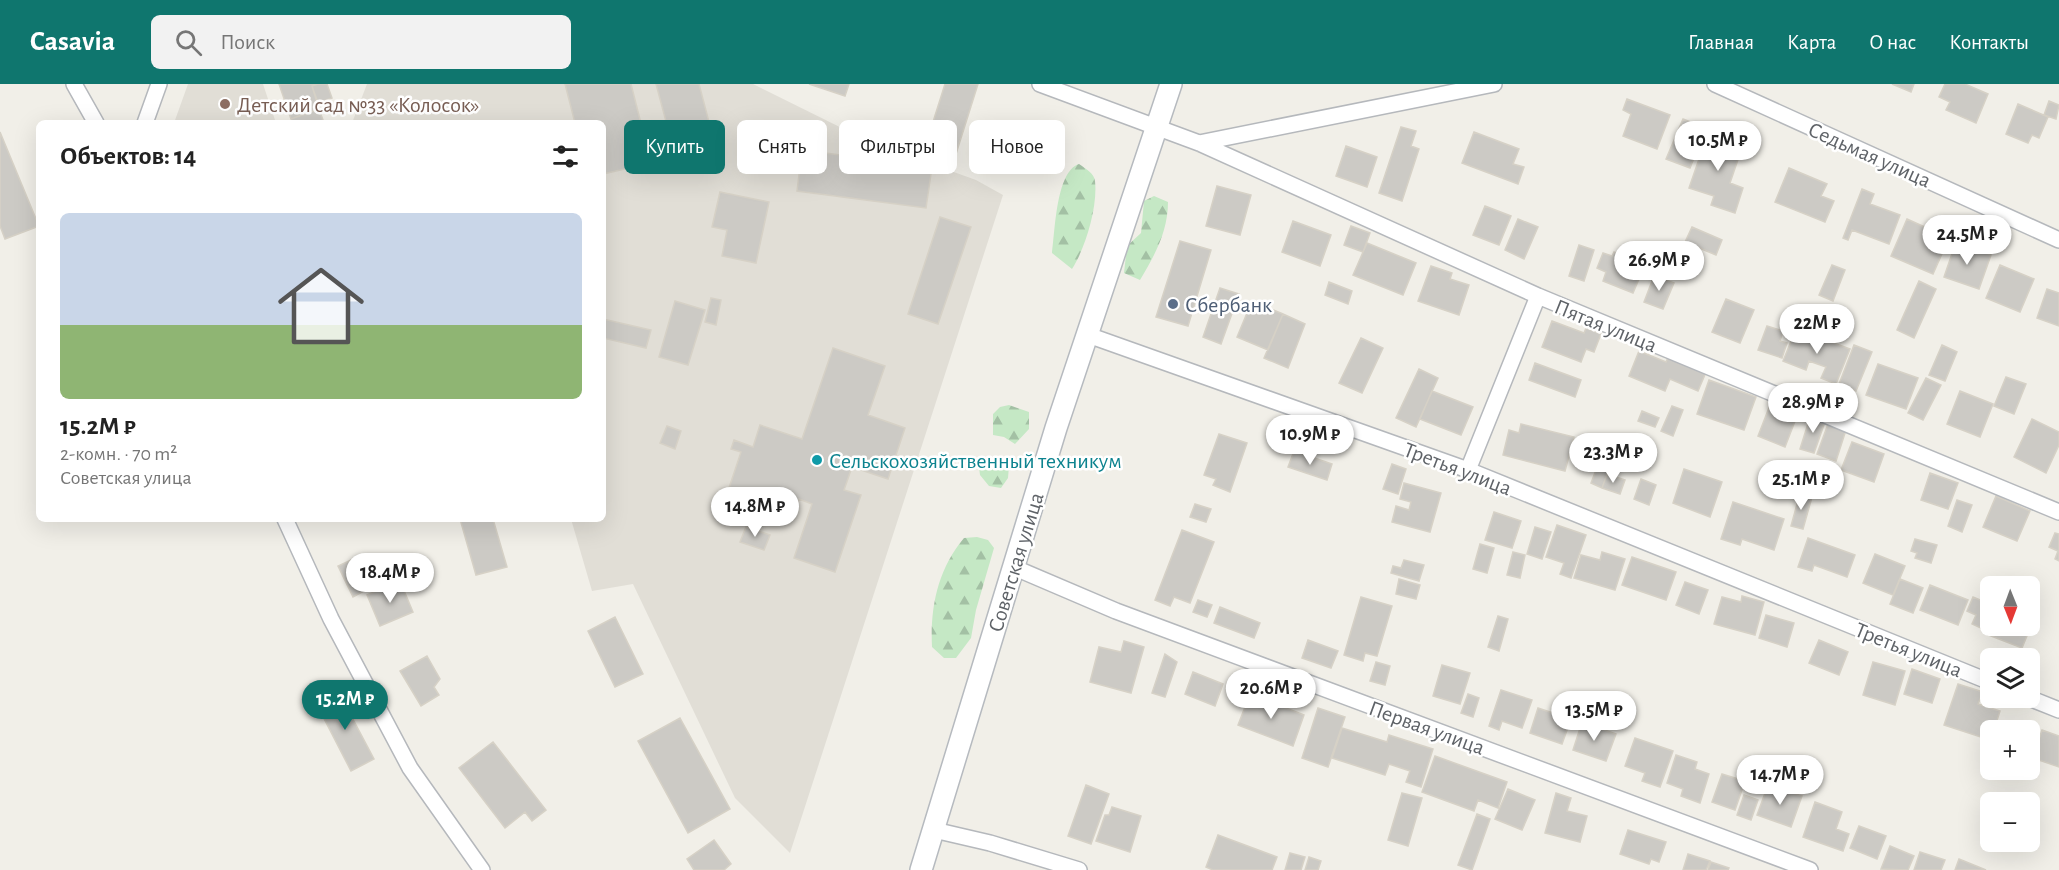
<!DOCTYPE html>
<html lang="ru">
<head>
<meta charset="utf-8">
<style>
	:root { --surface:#fff; --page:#f2f2f2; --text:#222; --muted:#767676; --accent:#0f766e }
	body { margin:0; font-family:"Alegreya Sans",sans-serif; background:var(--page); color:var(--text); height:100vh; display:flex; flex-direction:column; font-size:22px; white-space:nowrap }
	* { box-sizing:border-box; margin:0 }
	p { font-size:20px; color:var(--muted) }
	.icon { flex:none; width:33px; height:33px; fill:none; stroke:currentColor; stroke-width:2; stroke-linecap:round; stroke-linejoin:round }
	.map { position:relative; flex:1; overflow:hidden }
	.panel { position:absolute; left:36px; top:36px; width:570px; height:402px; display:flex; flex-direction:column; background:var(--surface); border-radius:9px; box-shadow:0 6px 24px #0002 }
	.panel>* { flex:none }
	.banner { position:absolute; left:624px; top:36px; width:570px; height:54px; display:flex; gap:12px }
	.needle { width:39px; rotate:179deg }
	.buttons { position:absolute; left:1980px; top:492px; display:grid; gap:12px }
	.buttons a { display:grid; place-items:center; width:60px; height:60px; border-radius:9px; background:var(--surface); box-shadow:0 6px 24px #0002; font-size:30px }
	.price { position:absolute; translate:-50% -51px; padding:0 14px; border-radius:21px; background:#fff; color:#222; font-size:20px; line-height:39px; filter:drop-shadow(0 2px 3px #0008) }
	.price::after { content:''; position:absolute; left:50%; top:36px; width:18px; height:14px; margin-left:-9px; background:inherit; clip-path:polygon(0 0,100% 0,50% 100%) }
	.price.current { background:var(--accent); color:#fff }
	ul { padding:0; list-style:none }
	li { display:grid; align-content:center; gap:12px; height:318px; padding:0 24px }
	li span { display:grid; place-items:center; height:186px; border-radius:9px; color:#555 }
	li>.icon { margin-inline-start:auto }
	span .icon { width:108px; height:108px; fill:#fffc; stroke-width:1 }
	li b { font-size:26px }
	h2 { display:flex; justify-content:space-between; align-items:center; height:72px; padding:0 24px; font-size:26px }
	.chip { padding:0 21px; border-radius:9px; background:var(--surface); box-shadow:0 6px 24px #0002; font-size:21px; line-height:54px }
	.chip.current { background:var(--accent); color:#fff }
	header { display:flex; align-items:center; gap:36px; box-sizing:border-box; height:84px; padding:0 30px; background:var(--accent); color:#fff }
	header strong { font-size:28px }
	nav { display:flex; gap:33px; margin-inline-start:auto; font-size:21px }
	.search { width:420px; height:54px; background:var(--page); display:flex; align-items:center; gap:15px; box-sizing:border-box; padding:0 21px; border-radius:9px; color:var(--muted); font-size:22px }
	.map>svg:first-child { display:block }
	.education { fill:#e1ded6 }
	.forest { fill:url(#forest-firs) }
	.building { fill:#cccac5; stroke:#d6d1c6; stroke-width:1.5 }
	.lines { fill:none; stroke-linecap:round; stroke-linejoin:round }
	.minor-casing { stroke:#b5b8bc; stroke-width:18 }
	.secondary-casing { stroke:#b6babf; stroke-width:24 }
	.minor { stroke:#fff; stroke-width:15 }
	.secondary { stroke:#fff; stroke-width:21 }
	.education-dot { fill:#8d6e63; stroke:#fff; stroke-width:2 }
	.service-dot { fill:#5c6f8a; stroke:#fff; stroke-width:2 }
	.culture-dot { fill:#0f9aa8; stroke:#fff; stroke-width:2 }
	.labels { text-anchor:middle; stroke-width:5; stroke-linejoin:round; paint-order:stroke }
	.education-label { font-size:22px; fill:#785e54; stroke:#fff; text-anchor:start }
	.street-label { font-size:22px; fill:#5f6368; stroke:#fff }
	.service-label { font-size:22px; fill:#4e5e75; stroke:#fff; text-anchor:start }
	.culture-label { font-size:22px; fill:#0d838f; stroke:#fff; text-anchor:start }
</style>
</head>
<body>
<header>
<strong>Casavia</strong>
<div class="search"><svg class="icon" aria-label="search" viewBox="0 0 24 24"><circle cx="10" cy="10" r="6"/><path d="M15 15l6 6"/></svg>Поиск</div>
<nav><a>Главная</a><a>Карта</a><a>О нас</a><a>Контакты</a></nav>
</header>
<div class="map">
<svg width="2059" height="786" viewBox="0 0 2059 786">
	<defs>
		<pattern id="forest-firs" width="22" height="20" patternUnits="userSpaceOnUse" patternTransform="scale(1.5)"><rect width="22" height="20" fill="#c5e8c5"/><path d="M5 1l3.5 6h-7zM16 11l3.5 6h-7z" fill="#a3c0a4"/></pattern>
	</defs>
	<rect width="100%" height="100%" fill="#f1efe8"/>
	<path class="education" d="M188,0H263L276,39H174Z
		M367,0H753L870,58L976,96L1003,111L790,769L735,714L633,500L592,507L571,435H603V39H352Z"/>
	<path class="forest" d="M1079,80C1086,85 1094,89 1095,97C1098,123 1085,165 1072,185L1052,169C1055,148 1056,87 1079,80Z
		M1154,112L1168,118C1168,147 1155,171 1140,196L1124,189L1127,162L1141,149L1144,117Z
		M1009,321L1029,328V345L1015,360L1004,353L993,351V330L1000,323Z
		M978,376H993L1009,382L1008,394L1001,404L989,402L980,391Z
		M977,453L988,456L994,464L976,526L971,554L956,574H944L932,563C930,523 938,485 964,454Z"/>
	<path class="building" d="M279,0H318L312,2L319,25L291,35Z
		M318,0H327L332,14L318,19L312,2Z
		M565,0H631L651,79L603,90V39H575Z
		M656,0H699L719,76L679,86Z
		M809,0H849L845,12Z
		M945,0H978L956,70L926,60Z
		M1892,0H1914L1911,8Z
		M1945,0H1965L1988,10L1976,39L1946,26L1950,18L1939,13Z
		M1627,15L1670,31L1657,65L1623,52L1631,30L1623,26Z
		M2049,17L2059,21L2056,35L2044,31Z
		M2018,20L2048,33L2039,54L2032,51L2028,59L2006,50Z
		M319,25L323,36L315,39H293L291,35Z
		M1683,35L1706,44L1690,84L1666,75Z
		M1401,43L1416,47L1411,62L1419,65L1402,117L1379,109Z
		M0,48L39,142L5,155L0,142Z
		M1474,48L1519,65L1513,80L1524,83L1518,100L1462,79Z
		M1708,49L1743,61L1730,99L1743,104L1735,129L1711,121L1714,112L1689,104Z
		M1346,62L1377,73L1367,103L1336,92Z
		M802,66L932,83L926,124L797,107Z
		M1789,84L1827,100L1821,112L1834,117L1825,138L1775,118Z
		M1217,102L1251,111L1240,151L1206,142Z
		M1862,105L1874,110L1870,120L1900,131L1889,160L1852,146L1848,156L1843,154Z
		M720,108L769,118L756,179L722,172L727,146L712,143Z
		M1485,122L1511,132L1499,161L1473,151Z
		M940,133L971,143L938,240L908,230Z
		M1518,135L1538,143L1524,175L1505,166Z
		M1907,135L1949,154L1933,190L1891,172Z
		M1293,137L1331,151L1320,182L1282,168Z
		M1351,142L1370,149L1363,168L1344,161Z
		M1692,143L1722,156L1716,171L1685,158Z
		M1180,157L1211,166L1188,242L1156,233Z
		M1956,158L1991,171L1979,205L1944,193Z
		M1367,159L1416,179L1403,211L1353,191Z
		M1579,161L1594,166L1584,197L1569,192Z
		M1614,168L1645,181L1633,209L1603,197L1606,188L1597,184L1603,169L1612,172Z
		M1832,181L1845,186L1833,217L1819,211Z
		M2000,181L2034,195L2020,228L1986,214Z
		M1431,182L1452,189L1450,195L1469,201L1459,231L1418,217Z
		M1654,192L1674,199L1663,225L1644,218Z
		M1919,197L1936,205L1914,254L1897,246Z
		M1329,198L1352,207L1348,220L1325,211Z
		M1220,204L1239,210L1221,260L1203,253Z
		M2047,205L2059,209V242L2037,234Z
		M711,214L721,216L716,241L705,238Z
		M1726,215L1754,226L1740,259L1712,248Z
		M675,217L705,226L688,281L659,273Z
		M1252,217L1283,230L1268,266L1237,253Z
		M1283,230L1305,240L1288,284L1264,274Z
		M603,235L651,246L646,264L603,254Z
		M1552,237L1584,249L1586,244L1601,250L1594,268L1586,265L1581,278L1542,263Z
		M1767,242L1783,247L1780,257L1787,259L1782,274L1758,266Z
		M1796,245L1850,265L1836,300L1821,294L1826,283L1809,277L1806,286L1783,277Z
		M1361,254L1383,264L1362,309L1339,299Z
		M1854,261L1872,268L1856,307L1839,300Z
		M1942,261L1957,268L1945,297L1929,291Z
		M833,264L885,282L868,331L905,344L888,395L852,383L844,406L861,411L835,488L794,474L812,420L799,415L794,429L728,407L741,368L731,365L734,356L753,363L760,341L802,355Z
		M1639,267L1666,278L1669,271L1707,286L1698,307L1670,295L1665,307L1629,292Z
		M1535,279L1581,296L1575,313L1529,296Z
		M1878,280L1918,294L1906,325L1866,311Z
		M1419,285L1438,294L1416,343L1396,334Z
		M2006,293L2026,300L2014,330L1994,322Z
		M1926,294L1941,301L1923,336L1908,329Z
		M1709,296L1756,313L1744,346L1697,330Z
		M1432,307L1473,323L1461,351L1420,335Z
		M1960,307L1993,320L1980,353L1947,340Z
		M1770,321L1797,332L1785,363L1758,352Z
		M1672,322L1683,326L1673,352L1661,347Z
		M1642,327L1659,334L1655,343L1638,337Z
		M1811,330L1826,335L1814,369L1800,365Z
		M2032,335L2059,348V361L2046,389L2014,373Z
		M1521,340L1574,353L1565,387L1503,371L1509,346L1519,349Z
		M1828,340L1846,346L1836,377L1817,370Z
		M667,342L681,347L675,365L660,359Z
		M1219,350L1247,359L1230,408L1213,401L1216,395L1204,391Z
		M1852,358L1884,370L1874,398L1841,386Z
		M1294,367L1332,380L1327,396L1288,383Z
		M1602,370L1613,374L1602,404L1591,399Z
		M1392,380L1406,385L1398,410L1383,405Z
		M1684,385L1722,398L1710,433L1673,419Z
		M1930,389L1958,399L1948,425L1921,416Z
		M1607,390L1625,396L1620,410L1602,404Z
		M1641,395L1656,401L1649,421L1634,415Z
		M1404,399L1441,409L1430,448L1392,438L1396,422L1409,426L1411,418L1400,415Z
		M1800,409L1812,413L1803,445L1791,442Z
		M1996,412L2030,427L2017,457L1983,443Z
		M1957,416L1972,421L1962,448L1948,442Z
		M1733,418L1784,435L1774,466L1742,455L1740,461L1721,455Z
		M1195,420L1211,425L1206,438L1190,433Z
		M1494,428L1521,437L1512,464L1485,456Z
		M460,435H493L507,483L476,491Z
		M1557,441L1586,451L1571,494L1560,490L1564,479L1546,473Z
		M746,443L770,451L764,466L740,458Z
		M1535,443L1551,448L1542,475L1527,470Z
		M1182,446L1214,458L1190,519L1174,513L1170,522L1155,516Z
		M2055,449L2059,450V477L2055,475L2058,467L2049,463Z
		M1808,454L1855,471L1847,493L1814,481L1812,487L1798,483Z
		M1915,455L1937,461L1931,479L1915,474L1917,469L1911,467Z
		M1480,460L1494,464L1487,489L1473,485Z
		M1513,468L1525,471L1520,494L1507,491Z
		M1602,468L1625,475L1615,506L1574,494L1581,471L1600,476Z
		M1875,470L1905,482L1893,511L1863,499Z
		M1632,473L1676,488L1666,516L1622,501Z
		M351,476L366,506L353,513L338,482Z
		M1404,476L1424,481L1419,497L1391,489L1393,482L1401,484Z
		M1399,495L1420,501L1416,515L1396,510Z
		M1900,495L1923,504L1913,529L1890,520Z
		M400,497L413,528L380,542L367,511Z
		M1685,498L1708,506L1699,530L1676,521Z
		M1930,501L1968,516L1958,541L1920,526Z
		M1742,512L1764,518L1755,551L1714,540L1722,513L1741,518Z
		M1361,513L1392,522L1377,572L1365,569L1363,577L1344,571Z
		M1973,513L1990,520V532L1985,546L1972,540L1976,531L1967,527Z
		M1198,516L1212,521L1207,533L1193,528Z
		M1220,523L1260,539L1254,554L1214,539Z
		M1766,531L1794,539L1787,563L1759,554Z
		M1498,532L1508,535L1499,567L1488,563Z
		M615,533L643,590L615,603L588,547Z
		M1990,538V542H2031L2022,564L1986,550Z
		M1308,556L1338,567L1331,584L1302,574Z
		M1819,556L1848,568L1839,591L1809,579Z
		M1124,557L1144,563L1131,609L1090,598L1099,563L1121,568Z
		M1165,570L1177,578L1165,613L1152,609Z
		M427,572L440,595L434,603L439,611L421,622L400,587Z
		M1376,578L1390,582L1385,601L1370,597Z
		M1873,578L1905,587L1895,621L1863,611Z
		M1442,581L1470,589L1460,620L1433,612Z
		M1912,585L1940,595L1932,619L1904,610Z
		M1193,588L1223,600L1215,622L1185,610Z
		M1958,600L1983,608L1978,620L2000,627L1994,646H1990V656L1944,641Z
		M1501,606L1532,616L1522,644L1502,637L1499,646L1489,642Z
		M338,607L374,675L351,687L316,619Z
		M1250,610L1304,631L1293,662L1238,641Z
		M1468,610L1479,614L1473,633L1461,629Z
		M1318,624L1345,633L1328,683L1302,674Z
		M1538,624L1571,635L1562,660L1530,649Z
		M680,634L730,725L688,749L638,657Z
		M1582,638L1616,650L1606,677L1573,666Z
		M1342,644L1387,658L1389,651L1433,665L1421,703L1406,698L1410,687L1389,680L1385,691L1332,674Z
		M2042,646L2059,652V683L2033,674Z
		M1635,654L1673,667L1660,703L1642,697L1645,689L1625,682Z
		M493,658L546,726L532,737L525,728L505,744L459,684Z
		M1676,671L1697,678L1695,685L1709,690L1700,719L1681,712L1683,705L1667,699Z
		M1435,672L1507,698L1498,724L1478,716L1474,727L1422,708Z
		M1722,690L1745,697L1735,726L1712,718Z
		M1086,701L1109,710L1091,760L1068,752Z
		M1768,701L1802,712L1791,743L1757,731Z
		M1508,705L1535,716L1522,746L1495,735Z
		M1402,709L1422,714L1408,762L1388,756Z
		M1556,709L1571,714L1567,727L1587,732L1580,758L1545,749Z
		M1744,711L1758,716L1751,736L1737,731Z
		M1815,718L1842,728L1836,745L1849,750L1843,767L1803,753Z
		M1112,723L1141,732L1130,768L1096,757L1105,731H1109Z
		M1477,730L1490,735L1472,786L1458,781Z
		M1859,742L1886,752L1877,775L1850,764Z
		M1628,746L1666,758L1659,778L1651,775L1649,780L1620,770Z
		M1218,751L1277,773L1272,786H1213L1206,783Z
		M714,756L731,780L724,786H694L687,775Z
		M1890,762L1914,772L1908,786L1881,785Z
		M1920,768L1945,776L1941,786H1914Z
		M1290,769L1305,773L1301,786H1285Z
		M1688,770L1710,777L1706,786H1683Z
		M1309,773L1321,777L1318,786H1305Z
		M1959,775L1986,786H1955Z
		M1711,778L1729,784L1728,786H1708Z"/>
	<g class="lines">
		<defs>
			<path id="minor" d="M74,0L96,39
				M1040,0L1199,59L1538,212L2059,428
				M1715,0L2059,156
				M145,39L159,0
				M1199,59L1494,0
				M1088,251L1468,386L1990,598
				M1468,386L1538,212
				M285,435L331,535L410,684L482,786
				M1013,483L1116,527L1810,786
				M2029,614L2059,626
				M934,746L990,759L1079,786"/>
			<path id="secondary" d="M921,786L1056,344L1171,0"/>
		</defs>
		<use href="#minor" class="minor-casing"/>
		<use href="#secondary" class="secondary-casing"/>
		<use href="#minor" class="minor"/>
		<use href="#secondary" class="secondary"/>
	</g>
	<circle class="education-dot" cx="225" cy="20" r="6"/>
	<circle class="service-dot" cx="1173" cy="220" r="6"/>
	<circle class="culture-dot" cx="817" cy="376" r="6"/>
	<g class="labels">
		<g class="education-label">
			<text x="237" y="28">Детский сад №33 «Колосок»</text>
		</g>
		<g class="street-label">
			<text transform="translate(1870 70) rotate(24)" y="8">Седьмая улица</text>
			<text transform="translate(1606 241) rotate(22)" y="8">Пятая улица</text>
			<text transform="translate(1458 384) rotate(21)" y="8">Третья улица</text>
			<text transform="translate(1015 478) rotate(-73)" y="8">Советская улица</text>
			<text transform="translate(1909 565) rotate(22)" y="8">Третья улица</text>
			<text transform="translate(1427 643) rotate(20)" y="8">Первая улица</text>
		</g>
		<g class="service-label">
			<text x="1185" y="228">Сбербанк</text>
		</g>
		<g class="culture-label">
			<text x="829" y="384">Сельскохозяйственный техникум</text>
		</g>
	</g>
</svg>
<div class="buttons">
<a><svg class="needle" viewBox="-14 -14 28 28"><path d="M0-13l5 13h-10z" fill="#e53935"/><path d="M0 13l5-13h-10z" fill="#767676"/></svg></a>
<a><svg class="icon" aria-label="layers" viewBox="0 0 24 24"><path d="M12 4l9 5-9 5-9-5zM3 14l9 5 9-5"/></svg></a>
<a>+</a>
<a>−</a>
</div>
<b class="price" style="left:1718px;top:88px">10.5M ₽</b>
<b class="price" style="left:1967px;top:182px">24.5M ₽</b>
<b class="price" style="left:1659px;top:208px">26.9M ₽</b>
<b class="price" style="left:1817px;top:271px">22M ₽</b>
<b class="price" style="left:1813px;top:350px">28.9M ₽</b>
<b class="price" style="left:1310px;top:382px">10.9M ₽</b>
<b class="price" style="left:1613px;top:400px">23.3M ₽</b>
<b class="price" style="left:1801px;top:427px">25.1M ₽</b>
<b class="price" style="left:755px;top:454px">14.8M ₽</b>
<b class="price" style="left:390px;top:520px">18.4M ₽</b>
<b class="price" style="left:1271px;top:636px">20.6M ₽</b>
<b class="price current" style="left:345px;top:647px">15.2M ₽</b>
<b class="price" style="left:1594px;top:658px">13.5M ₽</b>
<b class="price" style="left:1780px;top:722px">14.7M ₽</b>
<div class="banner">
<a class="chip current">Купить</a>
<a class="chip">Снять</a>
<a class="chip">Фильтры</a>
<a class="chip">Новое</a>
</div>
<section class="panel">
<h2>Объектов: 14<svg class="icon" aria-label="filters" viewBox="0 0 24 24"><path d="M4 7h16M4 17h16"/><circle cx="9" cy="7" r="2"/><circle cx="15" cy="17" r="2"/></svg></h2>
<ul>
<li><span style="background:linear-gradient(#c9d6e8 60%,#8fb573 0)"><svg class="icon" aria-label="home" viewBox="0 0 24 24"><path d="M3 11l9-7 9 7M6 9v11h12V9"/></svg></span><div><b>15.2M ₽</b><p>2-комн. · 70 m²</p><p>Советская улица</p></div></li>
</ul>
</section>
</div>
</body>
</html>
